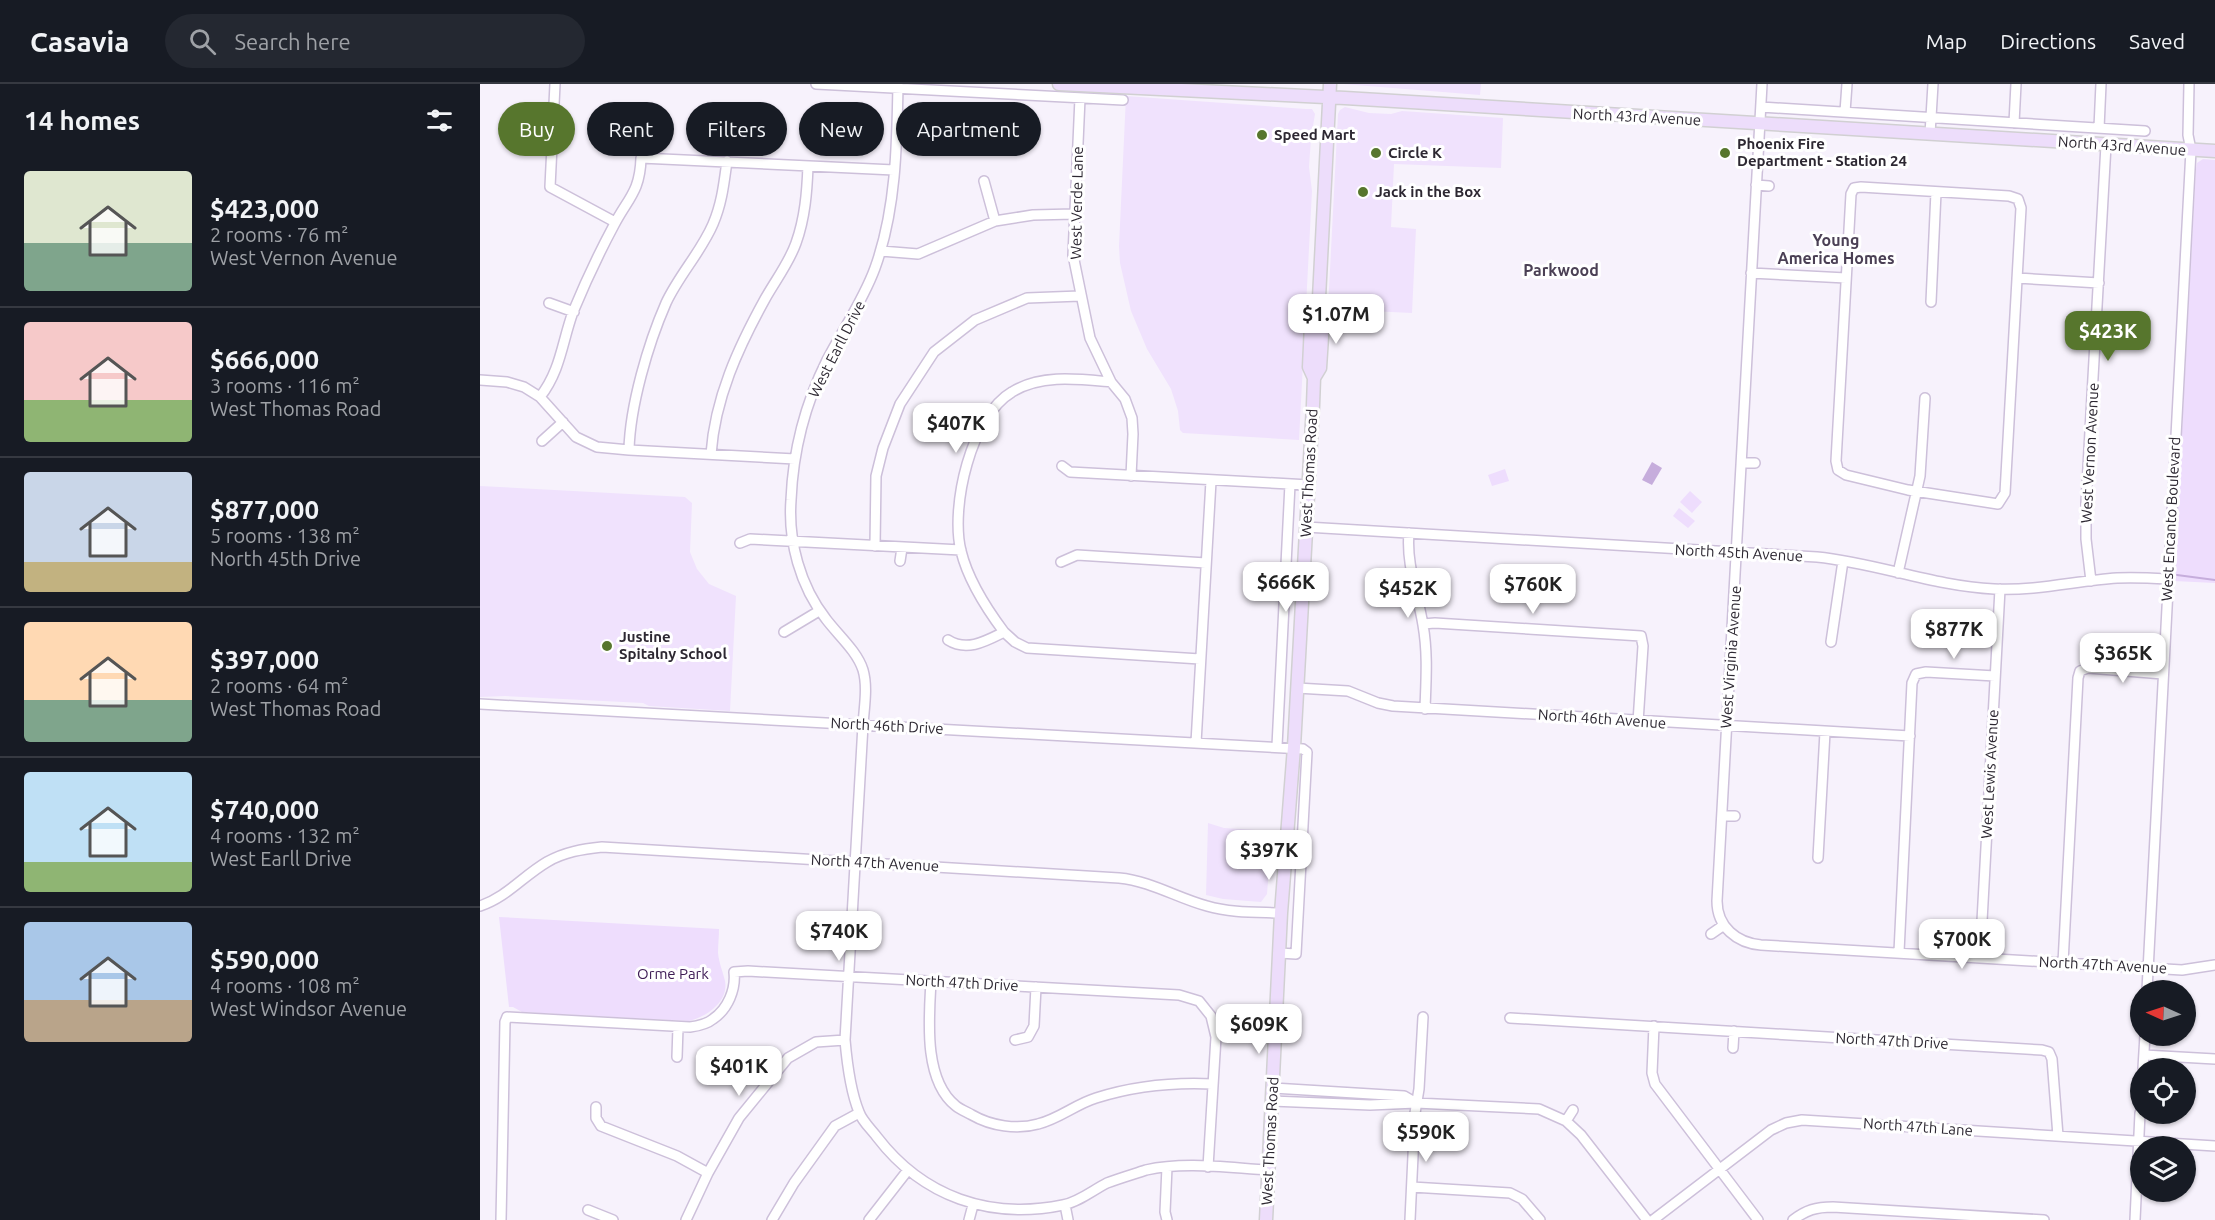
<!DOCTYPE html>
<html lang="en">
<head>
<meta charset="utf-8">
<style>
	:root { --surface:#171b24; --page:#242831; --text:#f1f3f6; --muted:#9ea1a6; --line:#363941; --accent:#57762d }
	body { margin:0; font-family:Ubuntu,sans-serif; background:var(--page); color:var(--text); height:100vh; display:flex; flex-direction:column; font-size:22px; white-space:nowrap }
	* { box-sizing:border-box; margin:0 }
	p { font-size:20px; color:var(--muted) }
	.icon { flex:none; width:33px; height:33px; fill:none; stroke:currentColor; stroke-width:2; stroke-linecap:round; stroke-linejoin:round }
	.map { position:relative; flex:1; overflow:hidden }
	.details { display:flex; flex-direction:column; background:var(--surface); width:480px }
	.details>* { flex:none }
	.banner { position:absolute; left:18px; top:18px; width:570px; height:54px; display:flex; gap:12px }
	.needle { width:39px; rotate:273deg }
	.tools { position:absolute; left:1650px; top:896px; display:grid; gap:12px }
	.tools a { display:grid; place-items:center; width:66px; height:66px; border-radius:50%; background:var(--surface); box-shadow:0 2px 4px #0004; font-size:30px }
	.price { position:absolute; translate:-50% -51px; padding:0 14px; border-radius:12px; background:#fff; color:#222; font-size:20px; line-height:39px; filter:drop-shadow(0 2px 3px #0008) }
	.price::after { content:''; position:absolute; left:50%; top:36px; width:18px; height:14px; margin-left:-9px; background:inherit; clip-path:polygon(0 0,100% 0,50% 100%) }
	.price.active { background:var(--accent); color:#fff }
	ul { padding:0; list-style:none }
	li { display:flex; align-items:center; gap:18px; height:150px; padding:0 24px }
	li+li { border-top:2px solid var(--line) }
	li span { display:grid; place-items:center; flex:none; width:168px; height:120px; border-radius:6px; color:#555 }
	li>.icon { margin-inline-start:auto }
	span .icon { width:72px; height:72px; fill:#fffc; stroke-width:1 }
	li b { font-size:26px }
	h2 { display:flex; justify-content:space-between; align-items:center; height:72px; padding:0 24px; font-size:26px }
	.pill { padding:0 21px; border-radius:27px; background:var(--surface); box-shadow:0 2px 4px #0004; font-size:21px; line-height:54px }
	.pill.active { background:var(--accent); color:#fff }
	header { display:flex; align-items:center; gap:36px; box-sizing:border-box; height:84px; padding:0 30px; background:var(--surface); border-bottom:2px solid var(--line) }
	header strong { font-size:28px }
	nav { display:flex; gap:33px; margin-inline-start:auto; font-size:21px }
	.search { width:420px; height:54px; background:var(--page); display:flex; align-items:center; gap:15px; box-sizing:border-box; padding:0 21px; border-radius:33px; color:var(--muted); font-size:22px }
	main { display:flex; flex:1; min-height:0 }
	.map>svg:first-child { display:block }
	.built { fill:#f0e2fd }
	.green { fill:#eeddfd }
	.water { fill:#c6addc }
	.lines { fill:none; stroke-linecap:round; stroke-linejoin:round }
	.stream { stroke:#c6addc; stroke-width:2 }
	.minor-casing { stroke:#cdc0da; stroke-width:12 }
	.major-casing { stroke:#d1d0d2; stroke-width:15 }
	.minor { stroke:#fff; stroke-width:9 }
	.major { stroke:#edddfb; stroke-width:12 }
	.poi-dot { fill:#57762d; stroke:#fff; stroke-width:2 }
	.labels { text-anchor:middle; stroke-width:6; stroke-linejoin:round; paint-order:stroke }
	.street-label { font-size:15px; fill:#2d2832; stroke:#fff }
	.poi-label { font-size:15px; font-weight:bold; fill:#2d2832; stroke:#fff; text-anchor:start }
	.park-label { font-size:15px; fill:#3e1c55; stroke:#fff }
	.neighbourhood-label { font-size:16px; font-weight:bold; fill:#4b4055; stroke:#fff }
</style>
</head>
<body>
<header>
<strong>Casavia</strong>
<div class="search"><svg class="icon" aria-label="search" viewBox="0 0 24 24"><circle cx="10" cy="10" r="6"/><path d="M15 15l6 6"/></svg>Search here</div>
<nav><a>Map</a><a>Directions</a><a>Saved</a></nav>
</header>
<main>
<section class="details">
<h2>14 homes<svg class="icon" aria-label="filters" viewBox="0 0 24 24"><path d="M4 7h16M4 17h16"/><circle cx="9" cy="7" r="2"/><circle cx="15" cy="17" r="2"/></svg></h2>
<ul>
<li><span style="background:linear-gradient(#dfe7d0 60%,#7fa58c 0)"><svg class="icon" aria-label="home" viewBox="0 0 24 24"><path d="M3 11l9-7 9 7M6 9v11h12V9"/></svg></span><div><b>$423,000</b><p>2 rooms · 76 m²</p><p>West Vernon Avenue</p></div></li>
<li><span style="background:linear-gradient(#f6c9c9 65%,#8fb573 0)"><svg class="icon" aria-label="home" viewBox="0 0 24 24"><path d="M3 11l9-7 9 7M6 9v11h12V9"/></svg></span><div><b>$666,000</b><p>3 rooms · 116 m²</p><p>West Thomas Road</p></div></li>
<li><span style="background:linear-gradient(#c9d6e8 75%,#c2b280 0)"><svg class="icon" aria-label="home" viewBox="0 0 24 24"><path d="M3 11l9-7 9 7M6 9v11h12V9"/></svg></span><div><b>$877,000</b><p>5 rooms · 138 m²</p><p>North 45th Drive</p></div></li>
<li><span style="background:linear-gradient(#ffd9b3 65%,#7fa58c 0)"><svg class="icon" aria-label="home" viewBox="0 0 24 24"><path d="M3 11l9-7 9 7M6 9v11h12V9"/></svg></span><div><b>$397,000</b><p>2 rooms · 64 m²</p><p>West Thomas Road</p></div></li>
<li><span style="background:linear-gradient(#bfe0f5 75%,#8fb573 0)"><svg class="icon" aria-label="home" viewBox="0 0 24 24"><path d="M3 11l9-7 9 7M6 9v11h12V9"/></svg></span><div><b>$740,000</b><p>4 rooms · 132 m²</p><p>West Earll Drive</p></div></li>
<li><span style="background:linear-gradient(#a9c7e8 65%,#b9a48a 0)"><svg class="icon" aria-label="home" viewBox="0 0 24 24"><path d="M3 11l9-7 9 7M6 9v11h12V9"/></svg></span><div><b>$590,000</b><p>4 rooms · 108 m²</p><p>West Windsor Avenue</p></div></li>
</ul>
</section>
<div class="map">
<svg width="1735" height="1136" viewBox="0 0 1735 1136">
	<rect width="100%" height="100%" fill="#f7f2fc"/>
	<path class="built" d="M863,0H1001L1000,11Z
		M646,12L826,25H832L835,30L831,54L829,83L832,107L819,356L703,349L700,346L698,327L691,305L667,265L651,227L640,179L639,162Z
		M865,23L889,29L911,30L922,27L1023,34L1021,84L914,80L911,143L936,145L932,229L848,225L858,30L860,26Z
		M0,402L205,413L212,419L210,468L217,485L229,500L256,512L250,627L169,622L163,619L25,612L0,613Z
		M728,739L744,744L792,747L787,810L781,818L743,815L726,811Z"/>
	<path class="green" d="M1723,75L1735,76V499L1694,497L1716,85L1717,79Z
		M1025,385L1029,397L1012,402L1008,391Z
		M1210,407L1222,418L1212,429L1200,418Z
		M1199,424L1215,437L1208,444L1193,432Z
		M19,833L239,845C239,853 238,861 238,869C239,879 243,888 245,897C249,918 226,933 209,937L42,928L33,923H29Z"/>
	<path class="water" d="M1172,378L1182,384L1172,401L1162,396Z"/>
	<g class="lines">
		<path class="stream" d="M1697,491L1735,496"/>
		<defs>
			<path id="minor" d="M75,0L70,103L135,138
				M336,0L643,16
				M418,0C417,61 416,126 395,184C383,217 363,245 347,276C325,320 313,367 311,416C308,457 320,502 346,535C358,551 377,567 383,586C388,603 384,624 383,641L365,956C367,979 370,1006 379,1028C382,1037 391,1045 397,1053C443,1113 510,1136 583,1121C599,1118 613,1106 627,1099C640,1094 654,1090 666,1086C705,1077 750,1084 789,1086
				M1282,0L1237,817C1237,843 1257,859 1281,861L1702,886L1735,881
				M600,14L593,171L610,254L631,298L645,315L652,334L653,350L651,392
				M1281,23L1665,47
				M1365,28L1367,0
				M1534,39L1536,0
				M1619,44L1621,0
				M1450,50L1453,0
				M504,97L515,137
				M1276,101L1289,102
				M1381,103L1529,112L1538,115L1541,124L1525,409L1518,420L1428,406L1366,391L1358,386L1356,377L1371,110L1374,104Z
				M401,167L438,170L515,137L553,131L594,130
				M1271,189L1366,194
				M1537,194L1619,199
				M1451,218L1456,108
				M69,219L94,228
				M0,296L27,298L44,303L60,313L96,353L117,363L149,366L315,375
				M60,313C81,286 82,258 93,228C105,199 119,169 134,141C148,114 160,108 161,74L414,86
				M62,357L83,338
				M149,366C150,322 168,260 186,219C199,191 221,168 233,140C242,119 244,99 247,77
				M231,370C235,314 258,264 285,215C295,197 309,179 316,159C325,134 327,108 328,82
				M1262,379H1275
				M582,382L590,388L829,401
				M826,443L1337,473C1397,479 1453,502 1514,505C1557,507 1595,497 1637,494C1654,493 1671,494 1688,495
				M929,449C926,480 938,510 943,541C948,570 946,596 945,625
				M260,459L270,455L481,466
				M395,462L396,392L403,364L420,320L454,268L495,236L547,214L600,212
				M420,477L422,464
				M581,478L597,471L726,479
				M1418,489L1440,392L1445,314
				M1611,497L1606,455V419L1626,61
				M943,540L955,539L1161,552L1163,562L1158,638
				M304,548L339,527
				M524,548C506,524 488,496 481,467C470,423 491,332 532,308C561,290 598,295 631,298
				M468,556C487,568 506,557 524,548L535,558L547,564L720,575
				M1351,558L1363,477
				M817,604L868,607L898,619L913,622L1430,652
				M0,620L823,665L827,668L816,870L799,869
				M716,659L731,397
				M797,662L810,400
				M1242,732H1255
				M1338,774L1345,648
				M0,822C27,813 43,792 67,778C84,768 103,765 122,763L639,794C671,797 697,814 727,822C751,829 777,828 801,829
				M1231,850L1244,841
				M1419,868L1432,599L1436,590L1446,588L1515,592
				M1500,874L1520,505
				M1583,879L1598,594L1600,587L1608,584L1683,590
				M451,897C449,934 443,996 476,1022C481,1026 487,1028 492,1031C511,1042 537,1046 558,1040C579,1035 596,1020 616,1014C654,1002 692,998 733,1000
				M1667,906L1711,66L1708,51L1709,0
				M1030,934L1562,966L1569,968L1572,975L1578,1052
				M1174,942L1172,989L1175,1000L1278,1136
				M535,956L548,953L554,942L556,903
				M1253,964L1254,947
				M1664,971L1735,975
				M197,973L198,943
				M1663,984L1665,951
				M793,1004L924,1012L936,1019
				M792,1017L890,1021L936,1019L1059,1025L1086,1037L1101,1051L1167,1136
				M116,1023V1034L121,1042L197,1072L228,1089
				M1086,1037L1093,1026
				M932,1103L1030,1109L1042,1115L1060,1136
				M585,1121L588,1136
				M108,1126L133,1136
				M21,1136L25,938L27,933L210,943C218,942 227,940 233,935C248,925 256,905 254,888L268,887L699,911L719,917L731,932L736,953L728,1083
				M206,1136L228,1089L259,1034L308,974L336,958L365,956
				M292,1136L314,1099L355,1042L379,1029
				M389,1136L428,1086
				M489,1136L493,1121
				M687,1136L685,1128L687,1083
				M930,1136L935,1029L939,1005L943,933
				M1173,1136L1291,1046L1306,1039L1322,1036L1735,1062
				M1313,1136C1326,1126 1336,1123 1353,1123L1564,1136
				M1655,1136L1660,1029"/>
			<path id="major" d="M579,0L865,14L1735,67
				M834,294L840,284L843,237L837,230
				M786,1136L801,829L814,663L833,321L834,294L829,283L831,240L837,230L839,214L850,0"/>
		</defs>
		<use href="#minor" class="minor-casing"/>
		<use href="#major" class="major-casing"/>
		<use href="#minor" class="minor"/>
		<use href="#major" class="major"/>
	</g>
	<g class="poi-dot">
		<circle cx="782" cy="51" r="6"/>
		<circle cx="896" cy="69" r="6"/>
		<circle cx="1245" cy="69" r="6"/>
		<circle cx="883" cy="108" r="6"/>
		<circle cx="127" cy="562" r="6"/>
	</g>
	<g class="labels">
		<g class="street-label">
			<text transform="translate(1157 33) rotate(3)" y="5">North 43rd Avenue</text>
			<text transform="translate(1642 62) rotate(4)" y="5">North 43rd Avenue</text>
			<text transform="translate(597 119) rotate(-89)" y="5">West Verde Lane</text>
			<text transform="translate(357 265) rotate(-63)" y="5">West Earll Drive</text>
			<text transform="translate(1610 369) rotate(-87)" y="5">West Vernon Avenue</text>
			<text transform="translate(829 389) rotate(-87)" y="5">West Thomas Road</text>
			<text transform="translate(1691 435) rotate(-87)" y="5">West Encanto Boulevard</text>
			<text transform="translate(1259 469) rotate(3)" y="5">North 45th Avenue</text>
			<text transform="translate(1251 573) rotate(-86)" y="5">West Virginia Avenue</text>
			<text transform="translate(1122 635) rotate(4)" y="5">North 46th Avenue</text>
			<text transform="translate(407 642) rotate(3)" y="5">North 46th Drive</text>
			<text transform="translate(1510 690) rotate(-87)" y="5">West Lewis Avenue</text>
			<text transform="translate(395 779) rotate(3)" y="5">North 47th Avenue</text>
			<text transform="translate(1623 881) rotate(3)" y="5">North 47th Avenue</text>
			<text transform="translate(482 899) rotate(3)" y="5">North 47th Drive</text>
			<text transform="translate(1412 957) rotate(3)" y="5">North 47th Drive</text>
			<text transform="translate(1438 1043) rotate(4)" y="5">North 47th Lane</text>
			<text transform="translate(790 1057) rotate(-87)" y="5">West Thomas Road</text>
		</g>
		<g class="poi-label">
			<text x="794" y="56">Speed Mart</text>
			<text x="1257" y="65">Phoenix Fire<tspan x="1257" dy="17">Department - Station 24</tspan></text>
			<text x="908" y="74">Circle K</text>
			<text x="895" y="113">Jack in the Box</text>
			<text x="139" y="558">Justine<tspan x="139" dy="17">Spitalny School</tspan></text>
		</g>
		<g class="park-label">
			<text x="193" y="895">Orme Park</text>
		</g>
		<g class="neighbourhood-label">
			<text x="1356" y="162">Young<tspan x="1356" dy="18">America Homes</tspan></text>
			<text x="1081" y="192">Parkwood</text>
		</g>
	</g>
</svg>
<div class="tools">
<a><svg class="needle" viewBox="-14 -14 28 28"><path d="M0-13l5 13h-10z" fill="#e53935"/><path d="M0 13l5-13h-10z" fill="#9ea1a6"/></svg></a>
<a><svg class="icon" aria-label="locate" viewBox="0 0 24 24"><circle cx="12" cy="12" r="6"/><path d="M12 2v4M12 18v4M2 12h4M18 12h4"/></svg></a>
<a><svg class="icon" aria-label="layers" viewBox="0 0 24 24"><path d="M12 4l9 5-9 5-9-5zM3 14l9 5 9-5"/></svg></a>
</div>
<b class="price" style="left:856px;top:261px">$1.07M</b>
<b class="price active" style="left:1628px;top:278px">$423K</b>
<b class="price" style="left:476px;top:370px">$407K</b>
<b class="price" style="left:806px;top:529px">$666K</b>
<b class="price" style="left:1053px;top:531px">$760K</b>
<b class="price" style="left:928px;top:535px">$452K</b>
<b class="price" style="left:1474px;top:576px">$877K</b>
<b class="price" style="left:1643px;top:600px">$365K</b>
<b class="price" style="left:789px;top:797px">$397K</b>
<b class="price" style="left:359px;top:878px">$740K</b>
<b class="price" style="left:1482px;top:886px">$700K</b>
<b class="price" style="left:779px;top:971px">$609K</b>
<b class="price" style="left:259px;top:1013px">$401K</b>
<b class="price" style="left:946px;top:1079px">$590K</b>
<div class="banner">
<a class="pill active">Buy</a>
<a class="pill">Rent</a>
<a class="pill">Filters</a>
<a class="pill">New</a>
<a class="pill">Apartment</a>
</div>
</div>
</main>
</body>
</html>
